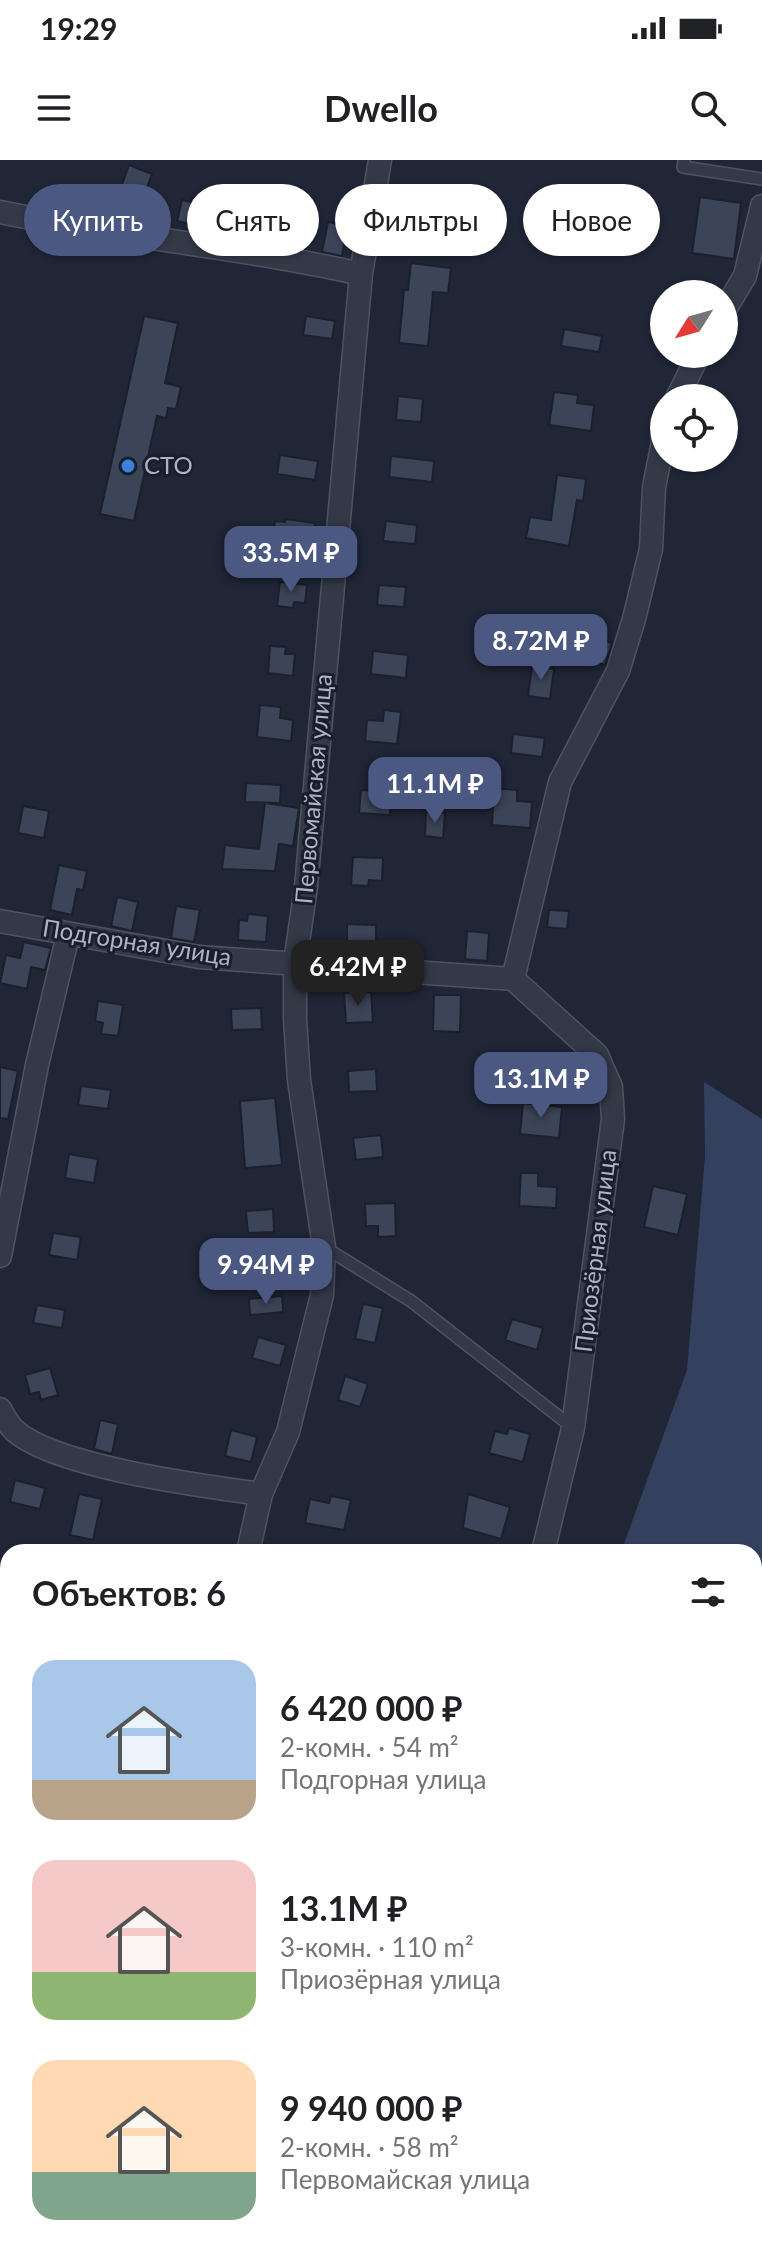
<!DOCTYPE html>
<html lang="ru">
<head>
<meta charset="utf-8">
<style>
	:root { --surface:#fff; --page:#f2f2f2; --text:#202124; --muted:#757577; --accent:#4b5982 }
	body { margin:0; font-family:Lato,sans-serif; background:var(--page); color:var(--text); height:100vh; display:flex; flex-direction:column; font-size:30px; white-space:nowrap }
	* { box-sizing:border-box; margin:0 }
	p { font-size:26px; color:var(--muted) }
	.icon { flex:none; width:44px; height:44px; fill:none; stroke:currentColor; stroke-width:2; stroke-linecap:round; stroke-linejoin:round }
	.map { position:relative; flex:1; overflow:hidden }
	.drawer { position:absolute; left:0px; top:1384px; width:762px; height:712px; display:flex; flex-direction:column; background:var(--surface); border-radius:24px 24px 0 0; box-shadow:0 2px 6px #0004 }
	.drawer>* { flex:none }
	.guide { position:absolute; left:24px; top:24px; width:714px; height:72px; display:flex; gap:16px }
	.needle { width:52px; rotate:233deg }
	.buttons { position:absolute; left:650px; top:120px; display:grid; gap:16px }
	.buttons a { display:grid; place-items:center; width:88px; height:88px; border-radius:50%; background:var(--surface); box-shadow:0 2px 6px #0004; font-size:40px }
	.price { position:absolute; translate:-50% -68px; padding:0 18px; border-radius:16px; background:var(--accent); color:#fff; font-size:26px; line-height:52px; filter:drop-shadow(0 2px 4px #0008) }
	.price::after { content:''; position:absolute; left:50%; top:48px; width:24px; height:18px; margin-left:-12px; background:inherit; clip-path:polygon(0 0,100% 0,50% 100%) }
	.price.on { background:#222; color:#fff }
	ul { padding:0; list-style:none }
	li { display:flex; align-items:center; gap:24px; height:200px; padding:0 32px }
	li span { display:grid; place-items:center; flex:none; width:224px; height:160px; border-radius:24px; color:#555 }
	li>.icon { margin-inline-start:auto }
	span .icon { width:96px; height:96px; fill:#fffc; stroke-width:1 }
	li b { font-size:34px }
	h2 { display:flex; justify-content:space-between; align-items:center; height:96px; padding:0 32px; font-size:34px }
	.pill { padding:0 28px; border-radius:36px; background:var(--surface); box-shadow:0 2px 6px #0004; font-size:28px; line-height:72px }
	.pill.on { background:var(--accent); color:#fff }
	.status { display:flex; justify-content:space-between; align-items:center; height:56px; padding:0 40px; background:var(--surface); direction:ltr }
	.status svg { height:22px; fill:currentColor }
	header { display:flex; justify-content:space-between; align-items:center; height:104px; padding:0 32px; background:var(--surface); font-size:36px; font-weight:700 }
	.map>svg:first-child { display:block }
	.water { fill:#33405e }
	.building { fill:#3c4457; stroke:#1b202d; stroke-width:2 }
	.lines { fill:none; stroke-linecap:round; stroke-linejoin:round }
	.service-casing { stroke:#4e5362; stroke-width:14 }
	.minor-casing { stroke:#4e5362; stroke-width:25 }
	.service { stroke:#333947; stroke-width:11 }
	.minor { stroke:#333947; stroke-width:22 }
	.shop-dot { fill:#3f7fe0; stroke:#191e2b; stroke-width:3 }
	.labels { text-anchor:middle; stroke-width:6; stroke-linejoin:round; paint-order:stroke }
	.poi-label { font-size:24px; fill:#adb3c4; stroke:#191e2b; text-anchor:start }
	.street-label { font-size:24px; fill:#adb3c4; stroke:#191e2b }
</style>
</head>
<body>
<div class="status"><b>19:29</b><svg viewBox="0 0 49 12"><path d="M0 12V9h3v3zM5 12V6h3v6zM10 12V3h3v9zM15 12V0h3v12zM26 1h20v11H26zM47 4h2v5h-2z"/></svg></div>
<header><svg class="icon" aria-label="menu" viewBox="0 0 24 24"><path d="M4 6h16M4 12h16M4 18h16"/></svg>Dwello<svg class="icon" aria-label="search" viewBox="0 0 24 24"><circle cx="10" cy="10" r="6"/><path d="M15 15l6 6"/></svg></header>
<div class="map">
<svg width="762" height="2096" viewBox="0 0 762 2096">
	<rect width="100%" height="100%" fill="#202636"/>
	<path class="water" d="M704,922L762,959V2096H335L342,2088H754V1392H621L687,1210L705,996Z"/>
	<path class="building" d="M129,5L152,14L137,54L106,43L112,27L120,30Z
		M700,37L741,43L734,99L692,93Z
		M192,38L212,43L206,68L177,61L182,40L191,42Z
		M421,42L450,47L447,66L418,63Z
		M263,43L286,48L278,83L256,78Z
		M328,62L347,66L342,96L322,92Z
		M411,103L451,108L448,133L433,132L428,186L399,183L404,130H408Z
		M144,156L178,163L165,223L181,227L176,249L168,248L166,258L157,256L134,361L100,354Z
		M306,156L335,161L332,179L303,175Z
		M564,169L602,176L599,192L561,186Z
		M554,232L578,235L577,243L594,245L591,271L549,265Z
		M398,236L423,239L421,262L396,260Z
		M280,295L318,301L315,320L277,314Z
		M391,296L434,301L432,322L389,317Z
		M557,315L586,319L583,341L577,340L569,386L526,378L530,357L551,360Z
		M285,359L315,363L312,383L273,379L275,361L285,362Z
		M386,361L417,365L415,384L383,381Z
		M280,422L307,425L305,443L294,442L293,448L277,446Z
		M379,425L406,427L404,447L377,445Z
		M575,472L612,483L605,505L568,495Z
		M270,486L286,487L285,494H295L293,516L268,513Z
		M373,491L408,495L406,518L371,514Z
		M532,506L554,509L550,539L528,536Z
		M260,545L281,547L280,558L293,560L291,581L257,577Z
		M384,550L401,552L397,584L365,581L367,560L383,561Z
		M513,574L545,578L542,597L511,593Z
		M246,623L281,625L280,643L245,642Z
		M494,628L517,630V641L532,642L530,668L492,665Z
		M361,630L391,632L390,655L359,653Z
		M265,643L299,648L293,686L279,684L275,711L222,709L225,685L259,689Z
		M23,646L49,651L44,678L18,673Z
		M426,652L445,653L443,678L425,676Z
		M353,697L383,698L382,721L369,720L368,726L351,725Z
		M59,705L87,711L83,730L77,729L72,755L50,750Z
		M117,737L138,742L132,771L111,766Z
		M176,746L200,750L194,782L171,778Z
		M549,750L569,751L567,769L547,767Z
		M248,754L268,756L266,782L238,780L239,760L247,761Z
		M347,764L376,765V795L355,794V788L347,787Z
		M467,771L489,773L487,801L465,799Z
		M24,782L51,788L45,810L31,807L27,829L0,823L6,795L20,798Z
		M371,832L373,862L346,863L344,833Z
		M434,835H461L460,872L433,871Z
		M98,841L123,845L118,876L101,874L103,863L95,861Z
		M261,848L262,869L232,870L231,849Z
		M0,907L18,911L8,959L0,958Z
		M376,909L377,931L349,932L348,911Z
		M81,926L111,930L108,949L78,945Z
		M275,938L282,1005L245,1008L240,941Z
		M523,943L562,947L559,978L520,974Z
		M381,975L383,997L356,1000L353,978Z
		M69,994L98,999L94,1023L65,1018Z
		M521,1013H538V1026L557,1027L556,1048L519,1046Z
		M653,1026L687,1034L678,1075L644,1067Z
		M395,1043L396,1076L378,1077V1066H366L365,1044Z
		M273,1049L274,1072L248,1073L246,1051Z
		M53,1073L81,1077L77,1100L49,1095Z
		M282,1136L283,1152L250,1155L249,1139Z
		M363,1144L383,1148L375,1183L355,1179Z
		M37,1145L65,1150L62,1168L33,1163Z
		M512,1159L543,1168L537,1190L505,1180Z
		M258,1177L286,1185L280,1206L252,1198Z
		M50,1208L58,1235L41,1240L39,1232L30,1234L25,1215Z
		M345,1216L368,1224L360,1247L338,1240Z
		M100,1260L118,1264L112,1294L94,1289Z
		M509,1268L530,1274L523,1302L489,1293L495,1271L507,1274Z
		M231,1270L257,1277L251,1302L225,1296Z
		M15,1320L45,1328L40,1349L10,1342Z
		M79,1334L102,1339L93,1380L70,1375Z
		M468,1334L510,1347L501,1379L463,1368Z
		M331,1336L351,1340L344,1370L305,1363L310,1339L329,1343Z"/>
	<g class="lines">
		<defs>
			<path id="service" d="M684,0L683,7L762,19
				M324,1087L411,1141L572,1267
				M0,1533L8,1536
				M0,1768L8,1770"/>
			<path id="minor" d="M0,52C120,77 241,87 361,114
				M724,151L745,116L762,46
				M677,238L699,194
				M0,761L199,797L513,819
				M513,819L597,895L611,927L613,959L573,1268L543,1392
				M513,819L560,622L618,511L634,459L651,389L654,327L664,277
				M0,1096L37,905L68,775
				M0,1249C4,1256 8,1264 14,1270C54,1307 204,1326 261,1334
				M248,1392L261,1334L288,1272L322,1135L324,1087L299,920L295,859V803L306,727L361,114L380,0
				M41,2096L43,2088"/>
		</defs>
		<use href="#service" class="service-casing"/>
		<use href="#minor" class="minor-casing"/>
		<use href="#service" class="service"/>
		<use href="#minor" class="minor"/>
	</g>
	<circle class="shop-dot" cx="128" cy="306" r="8"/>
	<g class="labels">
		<g class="poi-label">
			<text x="144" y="314">СТО</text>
		</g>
		<g class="street-label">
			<text transform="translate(314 629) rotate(-85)" y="8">Первомайская улица</text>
			<text transform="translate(137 783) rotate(9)" y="8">Подгорная улица</text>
			<text transform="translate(596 1091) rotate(-83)" y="8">Приозёрная улица</text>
		</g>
	</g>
</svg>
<div class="buttons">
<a><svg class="needle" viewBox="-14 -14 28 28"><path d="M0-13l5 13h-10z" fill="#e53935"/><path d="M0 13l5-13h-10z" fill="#757577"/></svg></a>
<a><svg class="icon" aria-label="locate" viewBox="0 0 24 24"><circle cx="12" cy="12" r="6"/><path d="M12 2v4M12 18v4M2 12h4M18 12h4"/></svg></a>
</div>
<b class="price" style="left:291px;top:434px">33.5M ₽</b>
<b class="price" style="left:541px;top:522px">8.72M ₽</b>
<b class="price" style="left:435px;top:665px">11.1M ₽</b>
<b class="price on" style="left:358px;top:848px">6.42M ₽</b>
<b class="price" style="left:541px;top:960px">13.1M ₽</b>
<b class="price" style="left:266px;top:1146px">9.94M ₽</b>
<div class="guide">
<a class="pill on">Купить</a>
<a class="pill">Снять</a>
<a class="pill">Фильтры</a>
<a class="pill">Новое</a>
</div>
<section class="drawer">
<h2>Объектов: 6<svg class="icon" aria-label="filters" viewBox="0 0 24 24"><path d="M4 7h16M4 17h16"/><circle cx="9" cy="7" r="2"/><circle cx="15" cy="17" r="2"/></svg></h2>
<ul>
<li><span style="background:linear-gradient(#a9c7e8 75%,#b9a48a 0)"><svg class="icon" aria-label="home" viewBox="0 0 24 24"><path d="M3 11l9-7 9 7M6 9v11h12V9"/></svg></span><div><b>6 420 000 ₽</b><p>2-комн. · 54 m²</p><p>Подгорная улица</p></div></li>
<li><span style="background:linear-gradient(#f6c9c9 70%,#8fb573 0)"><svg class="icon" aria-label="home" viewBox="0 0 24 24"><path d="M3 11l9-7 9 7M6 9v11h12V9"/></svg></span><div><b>13.1M ₽</b><p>3-комн. · 110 m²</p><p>Приозёрная улица</p></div></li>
<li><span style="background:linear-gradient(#ffd9b3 70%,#7fa58c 0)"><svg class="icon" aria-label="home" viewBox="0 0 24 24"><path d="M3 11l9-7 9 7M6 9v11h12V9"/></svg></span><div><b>9 940 000 ₽</b><p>2-комн. · 58 m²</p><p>Первомайская улица</p></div></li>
</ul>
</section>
</div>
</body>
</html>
